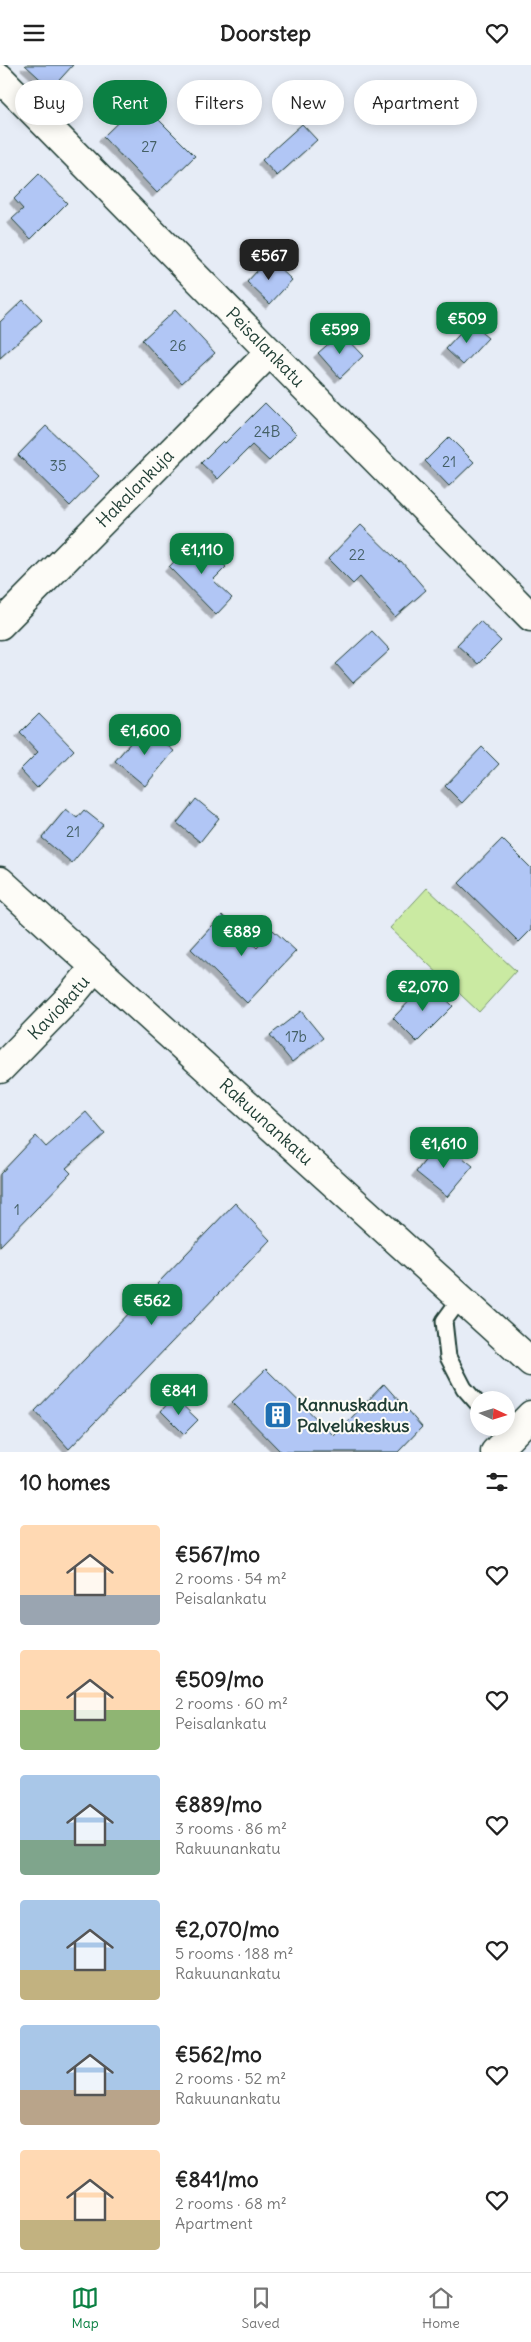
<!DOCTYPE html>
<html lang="en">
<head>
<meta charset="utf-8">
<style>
	:root { --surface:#fff; --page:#f6f6f6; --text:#222; --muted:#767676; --line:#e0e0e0; --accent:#0b8043 }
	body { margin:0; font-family:Delius,sans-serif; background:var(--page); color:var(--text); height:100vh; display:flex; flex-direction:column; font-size:19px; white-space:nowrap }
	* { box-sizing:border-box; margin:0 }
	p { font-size:16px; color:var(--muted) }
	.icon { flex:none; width:28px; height:28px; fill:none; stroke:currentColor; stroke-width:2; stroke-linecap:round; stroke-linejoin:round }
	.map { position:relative; height:1387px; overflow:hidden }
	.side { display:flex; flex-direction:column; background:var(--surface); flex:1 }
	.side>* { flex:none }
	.hud { position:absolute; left:15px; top:15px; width:501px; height:45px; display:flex; gap:10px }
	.needle { width:32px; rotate:94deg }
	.tools { position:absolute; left:470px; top:1326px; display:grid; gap:10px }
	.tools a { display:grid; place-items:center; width:45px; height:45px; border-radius:50%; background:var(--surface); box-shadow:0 2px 12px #0003; font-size:25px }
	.price { position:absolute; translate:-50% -42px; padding:0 11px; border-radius:10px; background:var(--accent); color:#fff; font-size:16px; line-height:32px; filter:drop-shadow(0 1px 2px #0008) }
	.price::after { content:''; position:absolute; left:50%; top:30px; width:15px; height:11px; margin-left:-8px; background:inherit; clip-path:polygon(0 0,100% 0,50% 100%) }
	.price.on { background:#222; color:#fff }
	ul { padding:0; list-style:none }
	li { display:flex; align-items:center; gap:15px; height:125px; padding:0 20px }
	li span { display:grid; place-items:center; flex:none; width:140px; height:100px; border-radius:5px; color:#555 }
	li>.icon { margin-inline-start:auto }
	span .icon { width:60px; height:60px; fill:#fffc; stroke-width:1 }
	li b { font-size:21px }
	h2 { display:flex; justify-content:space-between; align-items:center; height:60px; padding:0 20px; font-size:21px }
	.pill { padding:0 18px; border-radius:22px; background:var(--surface); box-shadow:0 2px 12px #0003; font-size:18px; line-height:45px }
	.pill.on { background:var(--accent); color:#fff }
	header { display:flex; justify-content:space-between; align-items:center; height:65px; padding:0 20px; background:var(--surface); font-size:22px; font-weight:800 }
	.tab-bar { display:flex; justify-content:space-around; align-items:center; height:70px; border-top:1px solid var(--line); background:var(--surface); font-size:14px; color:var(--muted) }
	.tab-bar a { display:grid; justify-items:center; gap:2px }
	.tab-bar .on { color:var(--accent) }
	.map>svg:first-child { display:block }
	.green { fill:#caeaa2; stroke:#74946b }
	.building { fill:#b1c6f5; stroke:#1f3d34; filter:url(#shadow) }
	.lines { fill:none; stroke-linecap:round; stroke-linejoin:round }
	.service-casing { stroke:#1f3d34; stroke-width:19 }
	.minor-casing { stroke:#1f3d34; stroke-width:31 }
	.tertiary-casing { stroke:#1f3d34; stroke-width:31 }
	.service { stroke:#fdfcf7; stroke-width:15 }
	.minor { stroke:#fdfcf7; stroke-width:28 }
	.tertiary { stroke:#fdfcf7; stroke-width:28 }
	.labels { text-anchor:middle; stroke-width:4; stroke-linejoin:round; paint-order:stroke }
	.number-label { font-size:15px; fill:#445f64 }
	.street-label { font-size:18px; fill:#1f3d34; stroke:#fdfcf7 }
	.poi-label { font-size:18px; font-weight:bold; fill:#1f3d34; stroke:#fdfcf7; text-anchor:start }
</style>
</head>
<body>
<header><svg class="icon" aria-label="menu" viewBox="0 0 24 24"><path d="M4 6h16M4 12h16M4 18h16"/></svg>Doorstep<svg class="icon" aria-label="heart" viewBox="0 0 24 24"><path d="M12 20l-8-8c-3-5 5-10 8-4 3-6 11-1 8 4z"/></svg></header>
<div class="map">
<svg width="531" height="1387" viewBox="0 0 531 1387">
	<defs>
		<filter id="shadow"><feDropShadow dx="-4.5" dy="4.5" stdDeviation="0" flood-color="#0004"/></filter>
	</defs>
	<rect width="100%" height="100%" fill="#e6ecf6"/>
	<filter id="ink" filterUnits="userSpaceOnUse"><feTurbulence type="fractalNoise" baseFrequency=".02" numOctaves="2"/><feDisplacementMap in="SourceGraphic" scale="10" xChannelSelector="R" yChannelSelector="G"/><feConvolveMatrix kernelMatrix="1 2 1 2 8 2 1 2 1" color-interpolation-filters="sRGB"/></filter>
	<g filter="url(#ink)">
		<path class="green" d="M427,823L516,906L479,947L390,863Z"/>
		<path class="building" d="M25,0H73L51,24Z
			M140,36L195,91L157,128L103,72Z
			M302,59L317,75L277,111L262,95Z
			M39,109L67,138L31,174L12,154L23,144L14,134Z
			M269,193L292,215L270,239L247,217Z
			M23,235L42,255L0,293V257Z
			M175,245L215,288L182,318L142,275Z
			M470,258L488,273L463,300L446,284Z
			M341,268L363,291L340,313L318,288Z
			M265,338L296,369L269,396L252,380L218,414L201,398L223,376L225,378Z
			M46,361L99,411L70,441L18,390Z
			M449,372L474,397L449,421L425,396Z
			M361,460L399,497L401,496L426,525L395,552L360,512L353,519L328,494Z
			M197,473L226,502L213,515L232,533L216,550L169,502Z
			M480,556L501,576L478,599L457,580Z
			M372,566L390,585L353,618L336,599Z
			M39,649L74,685L37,723L20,705L38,687L20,668Z
			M144,662L174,686L145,721L115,696Z
			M482,682L499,699L462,738L445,721Z
			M196,734L219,753L200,777L177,758Z
			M66,744L77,753L84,745L103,760L72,798L42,773Z
			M502,774L531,803V865L519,877L459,818Z
			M222,850L257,883L273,865L296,886L247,938L191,884Z
			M428,917L453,941L417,977L393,953Z
			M301,946L323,973L292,997L270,970Z
			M86,1047L105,1069L66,1103L71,1108L0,1181V1109L36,1071L46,1082Z
			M441,1075L473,1101L447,1132L416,1107Z
			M235,1138L270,1175L69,1384L35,1346Z
			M266,1304L334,1371L384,1319L422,1362L398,1387H281L232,1337Z
			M174,1332L198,1355L184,1369L161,1346Z"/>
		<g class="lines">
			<defs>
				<path id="service" d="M460,1234L444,1256L448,1292L464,1323L479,1340"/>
				<g id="minor">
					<path id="s1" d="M0,13L531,552"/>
					<path id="s2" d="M0,560L270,287"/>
					<path id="s3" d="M0,1004L71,931L95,902"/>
					<path d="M495,1387L531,1350"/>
				</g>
				<g id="tertiary">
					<path id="s4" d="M0,816L531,1297"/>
				</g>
			</defs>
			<use href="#service" class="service-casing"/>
			<use href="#minor" class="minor-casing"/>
			<use href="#tertiary" class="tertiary-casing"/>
			<use href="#service" class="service"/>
			<use href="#minor" class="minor"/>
			<use href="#tertiary" class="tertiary"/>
		</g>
	</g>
	<defs>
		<symbol id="building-square" viewBox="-11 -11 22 22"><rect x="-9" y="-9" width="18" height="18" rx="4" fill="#1f6fb2" stroke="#fdfcf7"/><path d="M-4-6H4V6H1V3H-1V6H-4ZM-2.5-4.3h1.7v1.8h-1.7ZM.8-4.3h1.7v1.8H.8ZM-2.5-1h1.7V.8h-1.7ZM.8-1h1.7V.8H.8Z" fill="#fff"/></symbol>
	</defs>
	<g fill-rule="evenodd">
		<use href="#building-square" x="262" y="1334" width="32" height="32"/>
	</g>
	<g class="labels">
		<g class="number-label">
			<text x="149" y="87">27</text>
			<text x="178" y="286">26</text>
			<text x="267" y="372">24B</text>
			<text x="449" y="402">21</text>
			<text x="58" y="406">35</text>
			<text x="357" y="495">22</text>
			<text x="73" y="772">21</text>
			<text x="296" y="977">17b</text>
			<text x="17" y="1150">1</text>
		</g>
		<g class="street-label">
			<text dy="6" stroke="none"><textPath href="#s1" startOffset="378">Peisalankatu</textPath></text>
			<text dy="6" stroke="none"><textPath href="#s2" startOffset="192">Hakalankuja</textPath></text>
			<text dy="6" stroke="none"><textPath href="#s3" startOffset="85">Kaviokatu</textPath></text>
			<text dy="6" stroke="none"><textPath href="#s4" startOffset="359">Rakuunankatu</textPath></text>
		</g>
		<g class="poi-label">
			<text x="297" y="1346">Kannuskadun<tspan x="297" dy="21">Palvelukeskus</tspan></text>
		</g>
	</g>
</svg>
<div class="tools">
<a><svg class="needle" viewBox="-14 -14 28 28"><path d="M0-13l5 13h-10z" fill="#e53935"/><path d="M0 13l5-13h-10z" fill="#767676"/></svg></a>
</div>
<b class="price on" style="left:269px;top:216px">€567</b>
<b class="price" style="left:467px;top:279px">€509</b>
<b class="price" style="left:340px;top:290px">€599</b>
<b class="price" style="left:202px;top:510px">€1,110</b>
<b class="price" style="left:145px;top:691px">€1,600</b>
<b class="price" style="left:242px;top:892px">€889</b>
<b class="price" style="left:423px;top:947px">€2,070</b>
<b class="price" style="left:444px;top:1104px">€1,610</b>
<b class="price" style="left:152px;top:1261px">€562</b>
<b class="price" style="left:179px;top:1351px">€841</b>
<div class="hud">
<a class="pill">Buy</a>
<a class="pill on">Rent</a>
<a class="pill">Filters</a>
<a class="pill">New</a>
<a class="pill">Apartment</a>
</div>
</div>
<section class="side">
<h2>10 homes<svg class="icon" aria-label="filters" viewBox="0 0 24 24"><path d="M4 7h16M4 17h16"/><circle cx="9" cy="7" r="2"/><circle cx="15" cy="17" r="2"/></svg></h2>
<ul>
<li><span style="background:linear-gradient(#ffd9b3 70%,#9aa5b1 0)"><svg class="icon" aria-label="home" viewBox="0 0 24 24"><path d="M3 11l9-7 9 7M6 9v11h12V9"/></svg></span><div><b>€567/mo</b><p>2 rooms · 54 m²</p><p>Peisalankatu</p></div><svg class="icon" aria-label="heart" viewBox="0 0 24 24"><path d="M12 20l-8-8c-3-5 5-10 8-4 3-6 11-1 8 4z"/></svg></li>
<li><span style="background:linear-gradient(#ffd9b3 60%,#8fb573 0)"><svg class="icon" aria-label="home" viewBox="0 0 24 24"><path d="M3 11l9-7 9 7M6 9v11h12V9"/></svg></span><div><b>€509/mo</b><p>2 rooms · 60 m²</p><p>Peisalankatu</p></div><svg class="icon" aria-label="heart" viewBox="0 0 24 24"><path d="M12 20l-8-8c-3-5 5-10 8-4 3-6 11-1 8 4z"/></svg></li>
<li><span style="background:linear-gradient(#a9c7e8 65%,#7fa58c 0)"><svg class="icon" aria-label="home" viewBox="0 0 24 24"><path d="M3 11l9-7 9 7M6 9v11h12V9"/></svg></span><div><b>€889/mo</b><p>3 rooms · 86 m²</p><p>Rakuunankatu</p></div><svg class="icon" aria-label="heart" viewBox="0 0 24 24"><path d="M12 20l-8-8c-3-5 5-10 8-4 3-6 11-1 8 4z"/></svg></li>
<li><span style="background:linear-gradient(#a9c7e8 70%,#c2b280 0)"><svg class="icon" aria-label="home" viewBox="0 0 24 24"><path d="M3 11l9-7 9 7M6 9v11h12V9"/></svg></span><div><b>€2,070/mo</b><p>5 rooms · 188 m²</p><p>Rakuunankatu</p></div><svg class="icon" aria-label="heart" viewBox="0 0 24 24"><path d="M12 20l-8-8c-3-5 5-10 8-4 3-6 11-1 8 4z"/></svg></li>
<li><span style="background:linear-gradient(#a9c7e8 65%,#b9a48a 0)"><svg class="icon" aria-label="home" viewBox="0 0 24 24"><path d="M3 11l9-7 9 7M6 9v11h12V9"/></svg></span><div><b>€562/mo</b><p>2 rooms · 52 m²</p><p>Rakuunankatu</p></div><svg class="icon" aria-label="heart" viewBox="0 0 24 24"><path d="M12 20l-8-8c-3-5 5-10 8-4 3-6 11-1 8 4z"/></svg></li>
<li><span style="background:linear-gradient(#ffd9b3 70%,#c2b280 0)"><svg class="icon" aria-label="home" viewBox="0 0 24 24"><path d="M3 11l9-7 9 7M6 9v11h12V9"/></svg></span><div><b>€841/mo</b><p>2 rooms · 68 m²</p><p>Apartment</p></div><svg class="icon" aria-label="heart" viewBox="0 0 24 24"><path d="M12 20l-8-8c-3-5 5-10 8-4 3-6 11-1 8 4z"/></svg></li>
</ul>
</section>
<nav class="tab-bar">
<a class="on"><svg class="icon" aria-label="map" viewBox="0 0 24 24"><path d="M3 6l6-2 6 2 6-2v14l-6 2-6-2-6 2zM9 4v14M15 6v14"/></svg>Map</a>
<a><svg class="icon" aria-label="saved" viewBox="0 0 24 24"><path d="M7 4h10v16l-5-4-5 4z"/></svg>Saved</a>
<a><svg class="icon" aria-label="home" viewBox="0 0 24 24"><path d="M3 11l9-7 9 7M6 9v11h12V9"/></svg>Home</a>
</nav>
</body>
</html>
